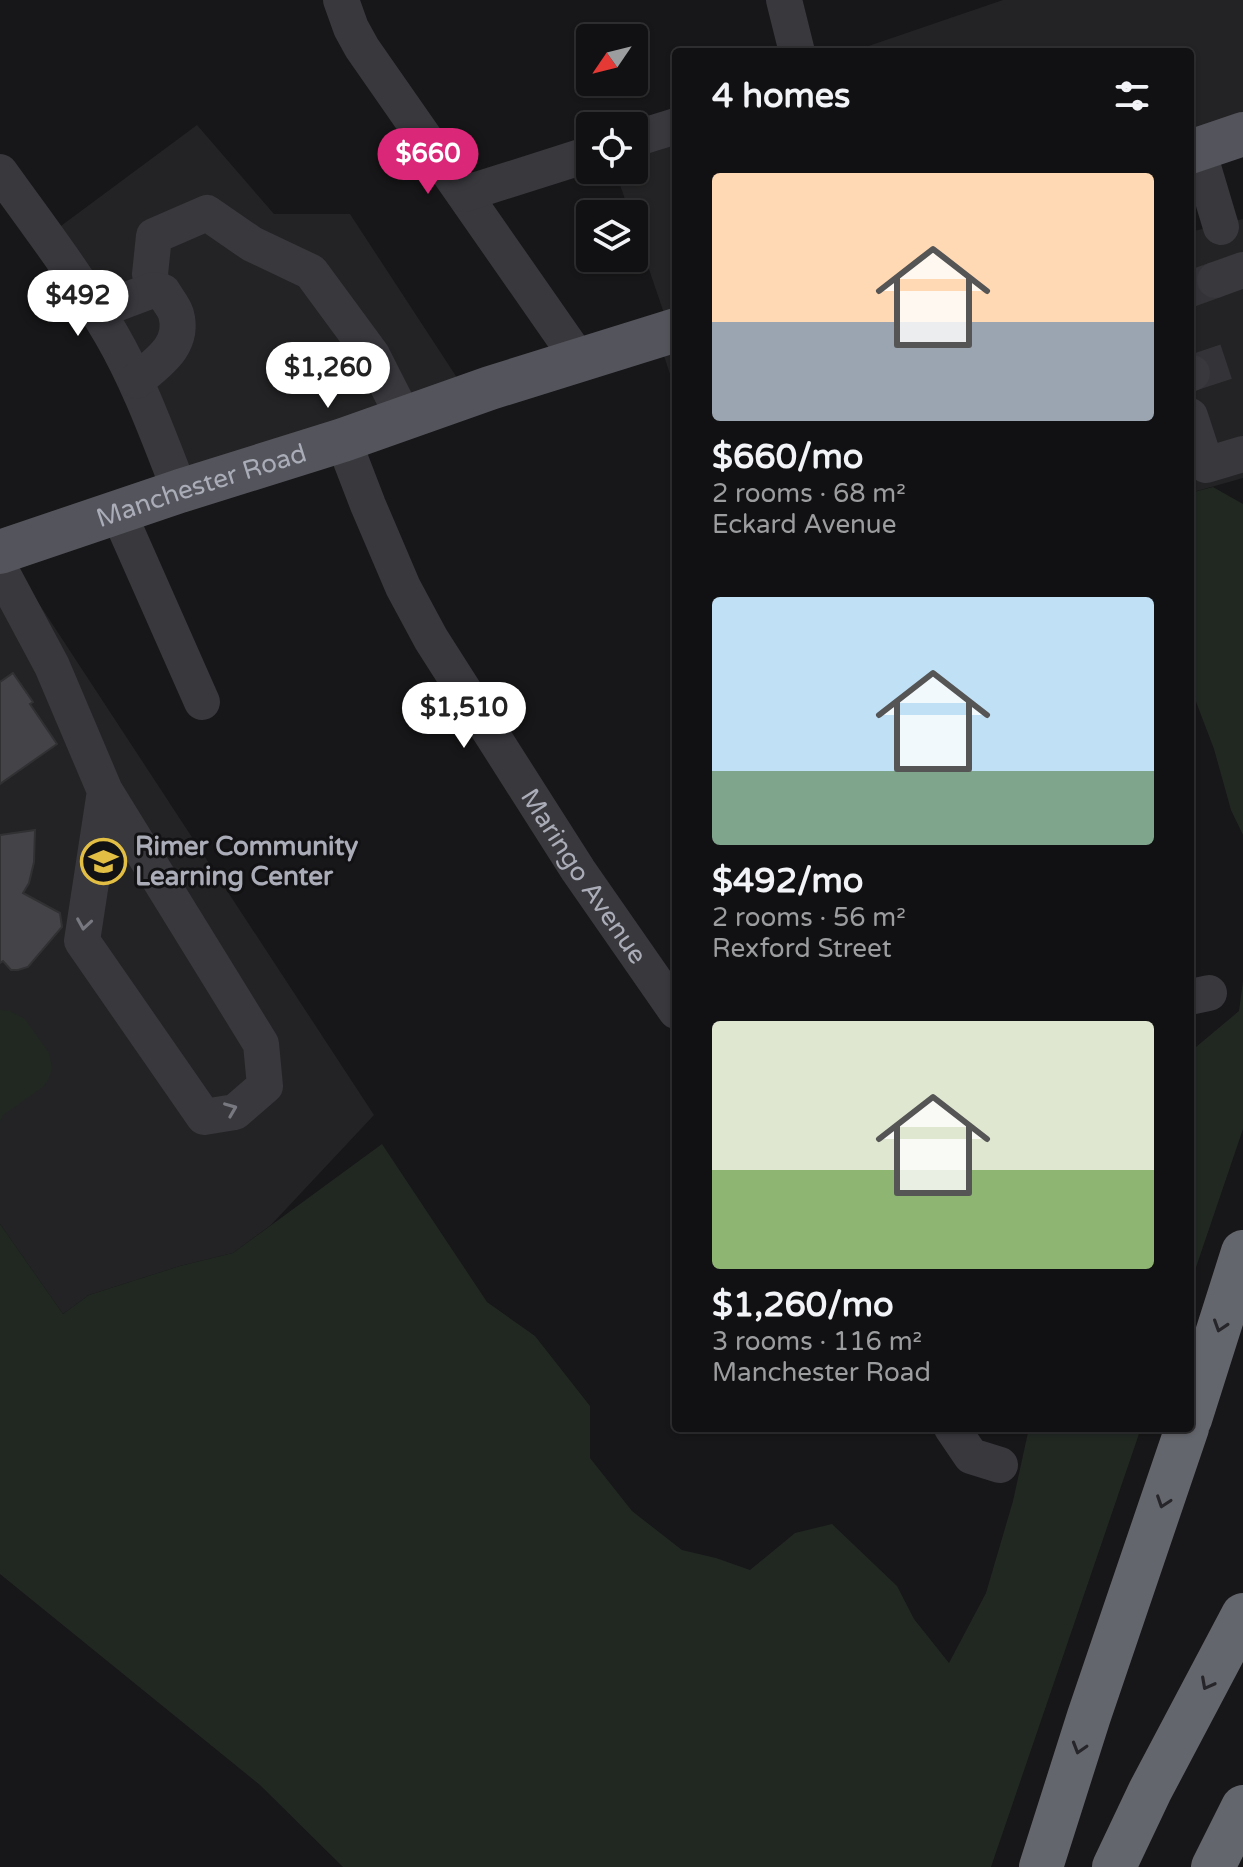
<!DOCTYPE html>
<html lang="en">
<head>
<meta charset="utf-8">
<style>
	:root { --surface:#111012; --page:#1e1e20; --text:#f1f3f6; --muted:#9c9d9f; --line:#303032; --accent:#db2777 }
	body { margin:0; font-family:"Varela Round",sans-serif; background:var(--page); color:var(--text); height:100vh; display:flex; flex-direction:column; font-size:30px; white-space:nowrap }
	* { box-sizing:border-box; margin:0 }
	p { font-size:26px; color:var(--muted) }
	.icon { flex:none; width:44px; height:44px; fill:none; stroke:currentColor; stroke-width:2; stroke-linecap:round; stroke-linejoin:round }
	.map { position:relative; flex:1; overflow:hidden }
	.details { position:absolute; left:672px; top:48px; width:522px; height:1384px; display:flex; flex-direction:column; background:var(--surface); border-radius:8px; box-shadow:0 2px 6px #0004,0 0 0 2px var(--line) }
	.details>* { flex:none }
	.needle { width:52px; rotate:235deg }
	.controls { position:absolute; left:576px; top:24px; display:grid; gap:16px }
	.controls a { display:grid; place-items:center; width:72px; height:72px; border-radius:8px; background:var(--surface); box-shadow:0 2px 6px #0004,0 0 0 2px var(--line); font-size:40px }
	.price { position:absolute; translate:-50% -68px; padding:0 18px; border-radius:28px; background:#fff; color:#222; font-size:26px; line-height:52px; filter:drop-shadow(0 2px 4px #0008) }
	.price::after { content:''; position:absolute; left:50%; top:48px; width:24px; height:18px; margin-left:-12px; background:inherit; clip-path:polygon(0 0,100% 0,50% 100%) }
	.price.current { background:var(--accent); color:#fff }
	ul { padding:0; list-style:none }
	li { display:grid; align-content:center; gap:16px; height:424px; padding:0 40px }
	li span { display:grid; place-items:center; height:248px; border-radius:8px; color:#555 }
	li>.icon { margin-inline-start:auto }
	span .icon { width:144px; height:144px; fill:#fffc; stroke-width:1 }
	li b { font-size:34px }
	h2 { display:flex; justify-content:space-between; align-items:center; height:96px; padding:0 40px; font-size:34px }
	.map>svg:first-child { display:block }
	.built { fill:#232325 }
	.green { fill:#212822 }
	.building { fill:#444448; stroke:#313134; stroke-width:2 }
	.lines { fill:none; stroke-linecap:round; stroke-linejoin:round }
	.minor-tunnel { stroke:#343438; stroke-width:36; stroke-dasharray:36 18; stroke-linecap:butt }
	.minor { stroke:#38383d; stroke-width:36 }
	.major { stroke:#54555c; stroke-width:44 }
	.highway { stroke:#64666d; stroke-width:44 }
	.oneway { stroke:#777880 }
	.oneway2 { stroke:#26262a }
	.labels { text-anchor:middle; stroke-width:6; stroke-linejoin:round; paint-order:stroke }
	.street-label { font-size:26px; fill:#aaacb7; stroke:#121113 }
	.poi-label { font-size:26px; font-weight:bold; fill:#aaacb7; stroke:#121113; text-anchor:start }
</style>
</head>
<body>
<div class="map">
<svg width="1243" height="1867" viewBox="0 0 1243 1867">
	<rect width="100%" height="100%" fill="#171618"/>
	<path class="built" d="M1003,0H1243V134L1190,152V52H851Z
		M197,125L274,214H350L469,396L180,491L46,237Z
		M676,126V392L657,335L670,331L634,225V214H630L615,170H634V139Z
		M1243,219V478L1190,493V232Z
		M34,596L374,1115L271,1225L233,1253L180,1266L89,1295L63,1314L0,1224V606Z"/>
	<path class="green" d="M1213,487L1243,504V835L1231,810L1214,749L1190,686V493Z
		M1243,981V1129L1190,1285V1052L1239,1011Z
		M0,1010L10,1011L25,1019L49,1053L52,1068L48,1080L43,1087L3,1115L0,1122Z
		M382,1144L487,1302L535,1336L590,1406V1458L632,1511L682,1550L716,1558L750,1570L795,1533L832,1524L897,1586L914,1619L949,1663L986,1593L1013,1501L1029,1428H1141L991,1867H343L260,1785L0,1574V1224L63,1314L89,1295L180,1266L233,1253Z"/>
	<path class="building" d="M13,673L33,702L30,704L57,744L0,784V682Z
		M35,830L34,862L29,883L23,893L60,913L62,927L28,967L18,970H11L3,961L0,963V835Z"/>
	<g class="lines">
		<path class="minor-tunnel" d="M1190,289L1215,280
			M1192,373L1243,356"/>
		<g class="minor">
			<path d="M341,0L351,28L362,48L580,361"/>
			<path d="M784,0L797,52"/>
			<path d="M634,139L676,126"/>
			<path d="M1198,150L1221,227"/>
			<path d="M0,172C38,225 78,277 111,334C140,384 159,438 180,491"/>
			<path d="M464,194L590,154"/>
			<path d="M1215,280L1243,270"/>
			<path d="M153,290L150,274L154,236L207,213L252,244L311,272L372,355L404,418"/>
			<path d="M97,311L153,290L163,292C167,299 174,307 176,314C185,346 157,363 136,381"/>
			<path d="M1190,374L1192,373"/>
			<path d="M1190,416L1206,465L1243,454"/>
			<path id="s1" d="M343,440L368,505L403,587L431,639L578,870L676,1011"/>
			<path d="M118,512L202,702"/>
			<path d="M0,569L52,666L105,791L261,1044L265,1086L235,1112L204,1117L82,941L105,791"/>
			<path d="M1190,997L1209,993"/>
			<path d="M952,1428L971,1456L1000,1465"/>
		</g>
		<g class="major">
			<path d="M1190,152L1243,134"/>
			<path id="s2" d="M0,552L180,491L343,440L490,388L676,330"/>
		</g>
		<path class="highway" d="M1190,1419L1243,1252
			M1041,1867L1089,1716L1187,1428
			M1114,1867L1150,1791L1243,1615
			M1213,1867L1243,1807"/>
	</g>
	<defs><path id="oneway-chevron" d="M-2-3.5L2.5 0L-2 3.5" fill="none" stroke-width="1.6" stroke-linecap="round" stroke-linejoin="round" transform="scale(2)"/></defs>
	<g class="oneway">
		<use href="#oneway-chevron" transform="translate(84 924) rotate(99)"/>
		<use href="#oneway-chevron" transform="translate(231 1109) rotate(-22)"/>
	</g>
	<g class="oneway2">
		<use href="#oneway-chevron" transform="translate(1220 1326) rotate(108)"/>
		<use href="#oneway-chevron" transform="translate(1163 1502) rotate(109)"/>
		<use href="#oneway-chevron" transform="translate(1207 1684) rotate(118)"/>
		<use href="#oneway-chevron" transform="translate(1079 1748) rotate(107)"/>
	</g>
	<defs>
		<symbol id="school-ring" viewBox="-11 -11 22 22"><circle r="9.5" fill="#121113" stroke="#e2bf44" stroke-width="1.5"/><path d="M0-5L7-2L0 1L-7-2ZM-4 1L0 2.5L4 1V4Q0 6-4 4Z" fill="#e2bf44"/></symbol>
	</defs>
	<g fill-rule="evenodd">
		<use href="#school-ring" x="78" y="836" width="51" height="51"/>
	</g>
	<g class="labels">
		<g class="street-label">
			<text dy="9" stroke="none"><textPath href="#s2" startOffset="212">Manchester Road</textPath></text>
			<text dy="9" stroke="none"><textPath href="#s1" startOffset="500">Maringo Avenue</textPath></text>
		</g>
		<g class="poi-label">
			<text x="135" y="855">Rimer Community<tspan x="135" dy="30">Learning Center</tspan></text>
		</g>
	</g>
</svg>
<div class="controls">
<a><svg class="needle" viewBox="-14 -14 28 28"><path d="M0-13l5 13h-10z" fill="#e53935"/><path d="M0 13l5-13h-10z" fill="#9c9d9f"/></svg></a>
<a><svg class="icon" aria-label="locate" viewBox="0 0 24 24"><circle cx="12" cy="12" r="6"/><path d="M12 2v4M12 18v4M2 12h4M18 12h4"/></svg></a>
<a><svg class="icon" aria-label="layers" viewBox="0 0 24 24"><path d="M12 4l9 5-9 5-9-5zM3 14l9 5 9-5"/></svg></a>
</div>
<b class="price current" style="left:428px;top:196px">$660</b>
<b class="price" style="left:78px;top:338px">$492</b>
<b class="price" style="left:328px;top:410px">$1,260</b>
<b class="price" style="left:464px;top:750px">$1,510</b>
<section class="details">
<h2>4 homes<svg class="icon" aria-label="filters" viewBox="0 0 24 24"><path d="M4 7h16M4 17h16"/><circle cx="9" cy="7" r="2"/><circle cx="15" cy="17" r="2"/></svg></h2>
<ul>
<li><span style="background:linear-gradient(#ffd9b3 60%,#9aa5b1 0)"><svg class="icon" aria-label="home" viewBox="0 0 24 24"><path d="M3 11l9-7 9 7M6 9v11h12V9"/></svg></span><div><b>$660/mo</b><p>2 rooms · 68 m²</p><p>Eckard Avenue</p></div></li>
<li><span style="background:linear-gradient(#bfe0f5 70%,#7fa58c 0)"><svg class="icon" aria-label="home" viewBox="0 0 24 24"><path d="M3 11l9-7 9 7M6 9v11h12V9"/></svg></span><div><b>$492/mo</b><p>2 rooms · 56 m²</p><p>Rexford Street</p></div></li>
<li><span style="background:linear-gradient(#dfe7d0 60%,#8fb573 0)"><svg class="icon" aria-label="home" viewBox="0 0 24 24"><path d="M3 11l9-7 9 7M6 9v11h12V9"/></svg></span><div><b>$1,260/mo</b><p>3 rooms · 116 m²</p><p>Manchester Road</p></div></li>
</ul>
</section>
</div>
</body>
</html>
